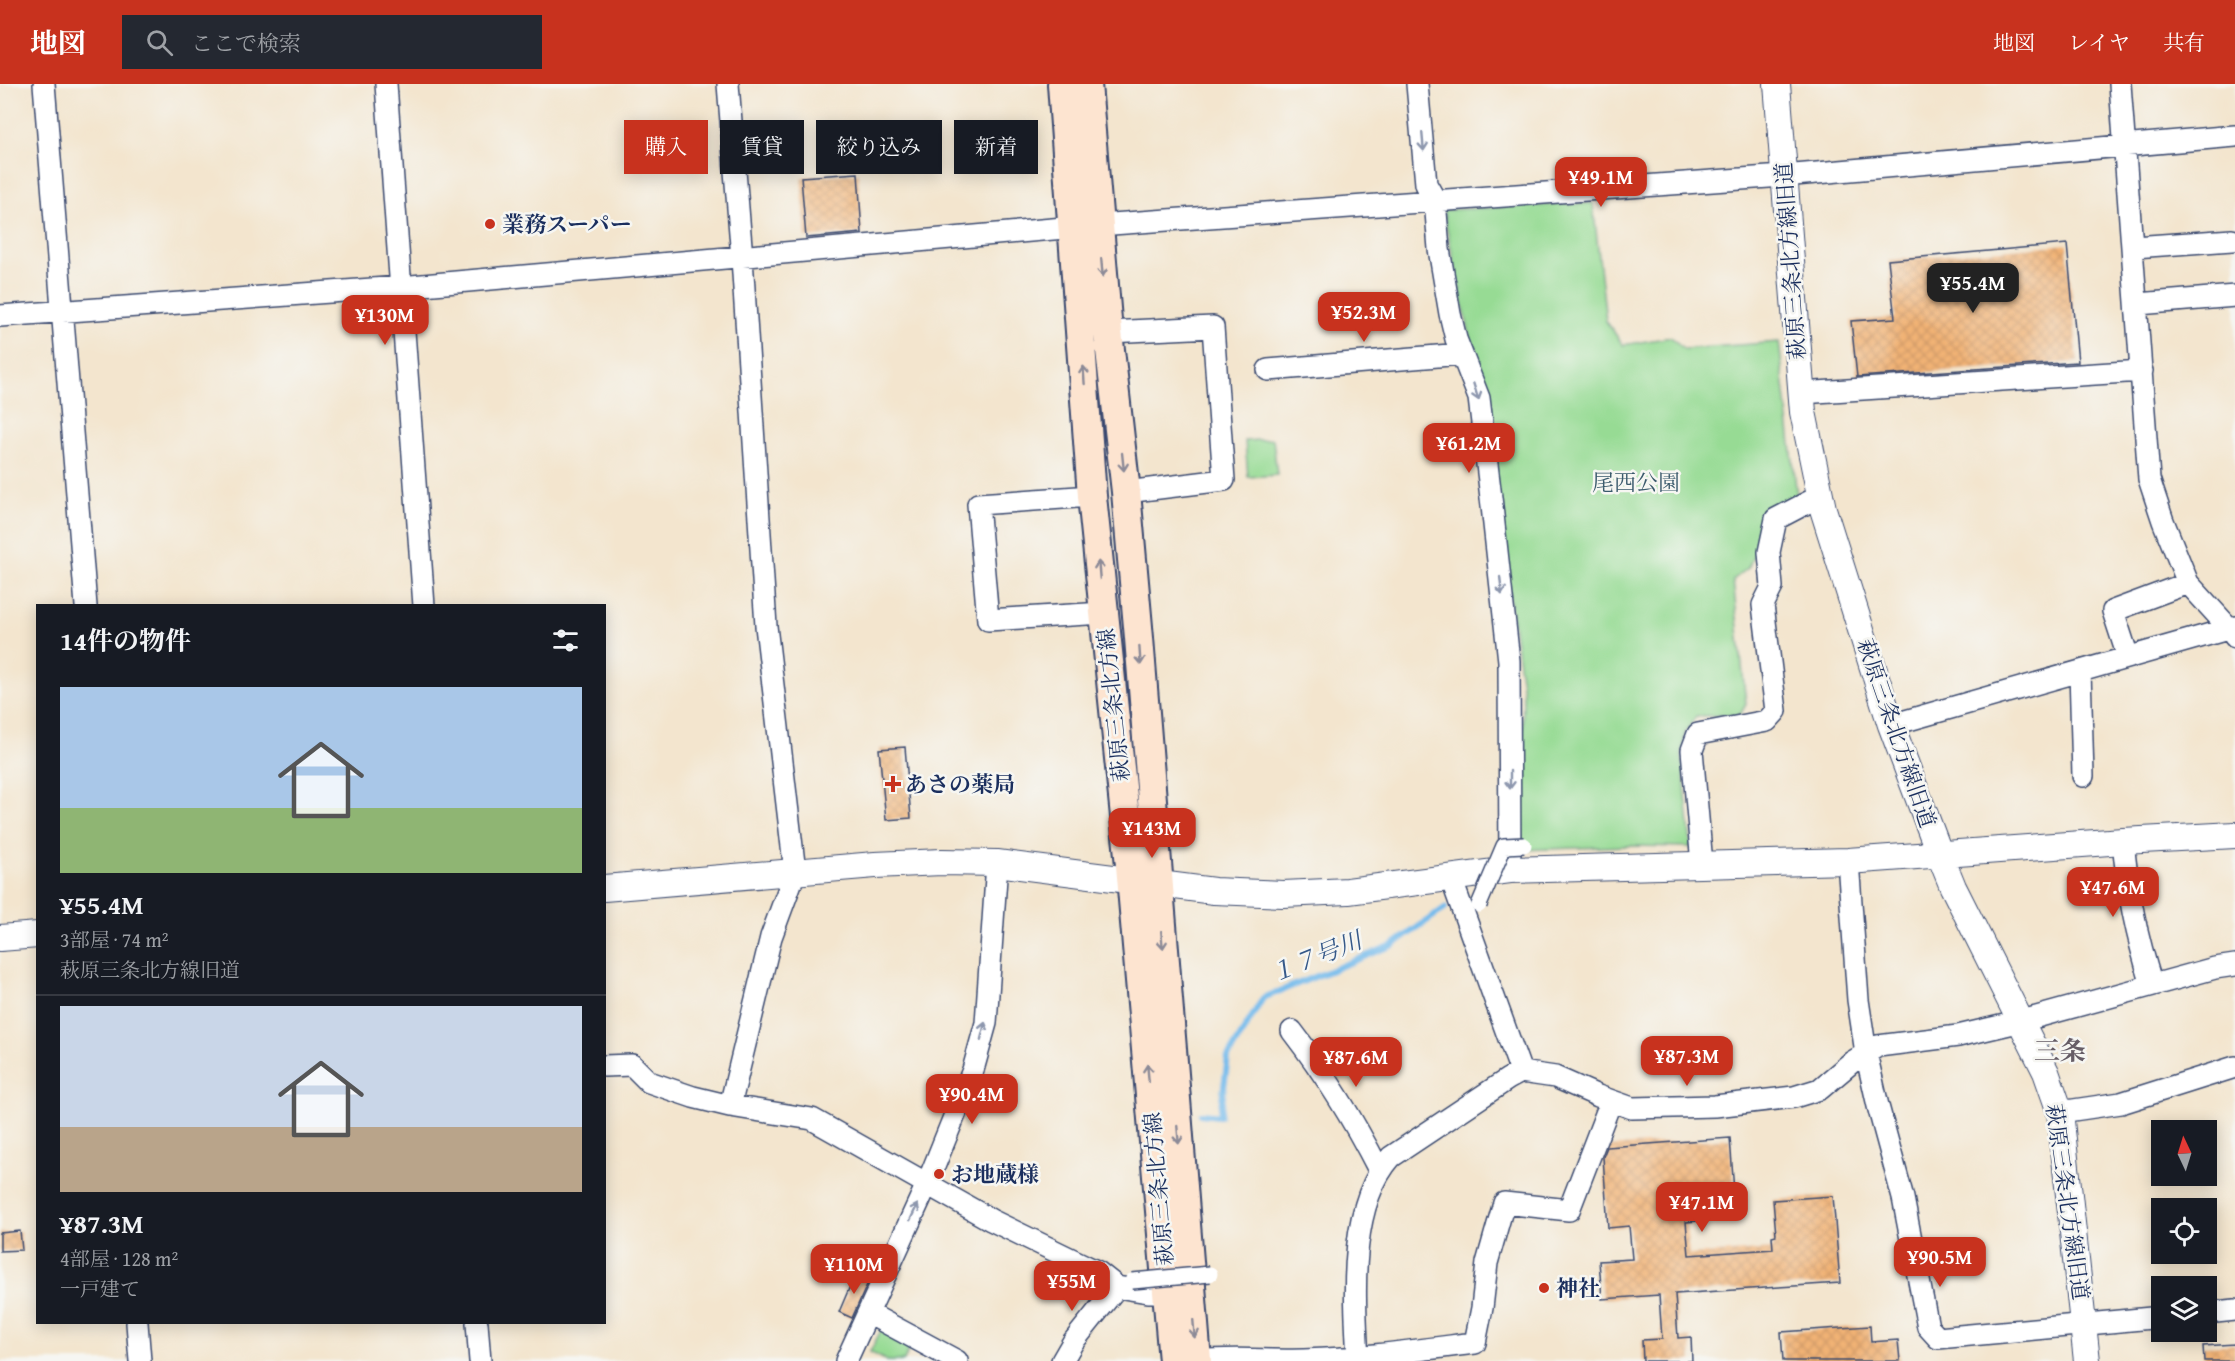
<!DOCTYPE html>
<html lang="ja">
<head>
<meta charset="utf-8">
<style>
	:root { --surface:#171b24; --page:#242831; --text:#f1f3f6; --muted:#9ea1a6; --line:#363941; --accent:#c8321e }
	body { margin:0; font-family:"Gentium Book Plus","Noto Serif JP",serif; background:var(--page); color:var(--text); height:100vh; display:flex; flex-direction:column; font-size:22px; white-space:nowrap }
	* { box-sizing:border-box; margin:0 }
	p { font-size:20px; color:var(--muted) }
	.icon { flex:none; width:33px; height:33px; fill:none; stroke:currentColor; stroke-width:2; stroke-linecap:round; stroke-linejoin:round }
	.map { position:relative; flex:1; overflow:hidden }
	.side { position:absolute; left:36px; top:520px; width:570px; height:720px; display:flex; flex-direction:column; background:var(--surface); border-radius:0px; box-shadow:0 3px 15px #0003 }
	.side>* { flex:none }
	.hud { position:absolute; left:624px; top:36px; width:570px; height:54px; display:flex; gap:12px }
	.needle { width:39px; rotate:356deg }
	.tools { position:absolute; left:2151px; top:1036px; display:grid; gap:12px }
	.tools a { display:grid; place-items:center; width:66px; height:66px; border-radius:0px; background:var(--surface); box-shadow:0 3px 15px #0003; font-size:30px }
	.price { position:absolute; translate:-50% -51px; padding:0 14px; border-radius:12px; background:var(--accent); color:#fff; font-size:20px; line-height:39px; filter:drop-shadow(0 2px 3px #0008) }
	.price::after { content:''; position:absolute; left:50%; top:36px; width:18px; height:14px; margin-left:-9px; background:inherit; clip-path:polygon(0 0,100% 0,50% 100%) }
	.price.active { background:#222; color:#fff }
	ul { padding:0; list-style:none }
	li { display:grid; align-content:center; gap:12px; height:318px; padding:0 24px }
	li+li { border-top:2px solid var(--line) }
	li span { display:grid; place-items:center; height:186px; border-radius:0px; color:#555 }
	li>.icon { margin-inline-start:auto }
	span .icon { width:108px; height:108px; fill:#fffc; stroke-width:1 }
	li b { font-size:26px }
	h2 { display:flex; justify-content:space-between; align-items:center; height:72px; padding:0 24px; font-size:26px }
	.pill { padding:0 21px; border-radius:0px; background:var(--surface); box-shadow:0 3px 15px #0003; font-size:21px; line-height:54px }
	.pill.active { background:var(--accent); color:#fff }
	header { display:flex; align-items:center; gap:36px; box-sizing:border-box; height:84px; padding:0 30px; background:var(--accent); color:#fff }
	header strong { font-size:28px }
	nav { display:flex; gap:33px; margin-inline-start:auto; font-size:21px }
	.search { width:420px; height:54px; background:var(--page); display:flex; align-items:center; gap:15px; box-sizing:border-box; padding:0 21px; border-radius:0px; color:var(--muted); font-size:22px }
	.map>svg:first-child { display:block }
	.green { fill:#97db94; stroke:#598579; stroke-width:1.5 }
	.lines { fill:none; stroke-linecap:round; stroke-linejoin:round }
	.stream { stroke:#74bbec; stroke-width:6 }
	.building { fill:url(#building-cross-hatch) }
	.minor-casing { stroke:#3b4a6f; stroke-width:24 }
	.tertiary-casing { stroke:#3b4a6f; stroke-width:28 }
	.secondary-casing { stroke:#3b4a6f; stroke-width:32 }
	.minor { stroke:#fff; stroke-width:21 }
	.tertiary { stroke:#fff; stroke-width:26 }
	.secondary { stroke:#fde4d0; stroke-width:28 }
	.pedestrian-bridge-casing { stroke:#3b4a6f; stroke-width:18; stroke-linecap:butt }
	.pedestrian-bridge { stroke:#fff; stroke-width:15 }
	.oneway { stroke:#8d97ae }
	.oneway2 { stroke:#8c8a97 }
	.poi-dot { fill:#c8321e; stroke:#f6f6f2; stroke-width:2 }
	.labels { text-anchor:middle; stroke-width:5; stroke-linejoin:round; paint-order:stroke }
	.poi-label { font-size:22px; font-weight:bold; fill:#1b2f5e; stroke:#f6f6f2; text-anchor:start }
	.street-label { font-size:22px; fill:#1b2f5e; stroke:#f6f6f2 }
	.park-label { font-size:22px; fill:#3a5a6c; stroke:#f6f6f2 }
	.water-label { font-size:24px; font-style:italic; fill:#365989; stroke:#f6f6f2 }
	.quarter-label { font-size:26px; font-weight:bold; fill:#665d66; stroke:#f6f6f2 }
</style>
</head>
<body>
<header>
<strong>地図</strong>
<div class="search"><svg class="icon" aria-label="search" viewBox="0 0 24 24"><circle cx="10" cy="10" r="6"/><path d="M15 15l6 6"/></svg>ここで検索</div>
<nav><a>地図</a><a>レイヤ</a><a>共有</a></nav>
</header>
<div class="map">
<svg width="2235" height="1277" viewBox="0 0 2235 1277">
	<defs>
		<pattern id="building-cross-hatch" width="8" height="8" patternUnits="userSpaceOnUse" patternTransform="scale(1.5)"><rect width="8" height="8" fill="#f1b275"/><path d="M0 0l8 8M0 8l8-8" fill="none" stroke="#ce9968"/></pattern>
	</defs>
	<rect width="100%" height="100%" fill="#f6f6f2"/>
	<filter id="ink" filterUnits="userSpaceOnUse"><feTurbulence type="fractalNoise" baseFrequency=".0167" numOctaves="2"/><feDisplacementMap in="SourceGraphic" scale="12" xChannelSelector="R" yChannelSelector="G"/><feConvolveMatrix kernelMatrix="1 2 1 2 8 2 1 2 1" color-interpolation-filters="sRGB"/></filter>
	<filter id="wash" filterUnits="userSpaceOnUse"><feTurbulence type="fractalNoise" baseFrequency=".008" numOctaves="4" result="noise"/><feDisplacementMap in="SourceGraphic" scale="24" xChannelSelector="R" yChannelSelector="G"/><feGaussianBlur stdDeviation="1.35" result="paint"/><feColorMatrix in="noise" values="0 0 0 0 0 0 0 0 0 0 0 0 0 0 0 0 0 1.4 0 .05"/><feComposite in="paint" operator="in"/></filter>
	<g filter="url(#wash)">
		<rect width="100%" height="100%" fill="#f3e5ce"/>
		<path class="green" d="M1593,119L1606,237L1623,261L1671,253L1684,265L1779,258L1797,412L1774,426L1748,484L1733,496L1746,620L1740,631L1696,632L1685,649L1682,670L1691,763L1629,762L1521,766L1523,608L1477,286L1443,126Z
			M1273,355L1277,391L1248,393L1245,357Z
			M882,1244L911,1261L904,1277H887L870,1268Z"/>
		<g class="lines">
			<path class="stream" d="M1201,1030L1220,1032L1228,973L1263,914L1393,861L1445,824"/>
		</g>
		<g id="blocks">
			<path class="building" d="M858,89L862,149L806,154L801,93Z
				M2067,160L2078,278L1857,293L1851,237L1895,234L1888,176Z
				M905,663L911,734L886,736L879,665Z
				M1730,1054L1736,1134L1686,1138L1689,1171L1773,1165L1772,1152L1776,1151L1773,1116L1833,1112L1840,1199L1675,1210L1678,1254L1691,1253L1692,1277H1643L1642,1256L1662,1255L1659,1211L1602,1215L1599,1177L1632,1175L1629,1142L1608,1144L1603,1073L1607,1063Z
				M20,1147L22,1166L0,1167V1149Z
				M856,1188L870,1194L852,1234L839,1228Z
				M1870,1242L1871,1258L1898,1256L1900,1277H1783L1781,1248Z
				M2235,1260V1277H2204L2203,1262Z"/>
		</g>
	</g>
	<g filter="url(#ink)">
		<use href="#blocks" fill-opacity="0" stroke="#3b4a6f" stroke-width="1.5"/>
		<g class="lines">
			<defs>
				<path id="minor" d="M44,0L86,522
					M386,0L424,522
					M728,0L742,174L766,542L795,788L771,853L730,1022
					M1417,0L1426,100L1435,116L1439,165L1450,230L1456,255L1479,314L1492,422L1509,577L1510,786
					M2120,0L2149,395L2163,437L2188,499L2229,544L2235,553
					M2134,163L2232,156
					M2138,220L2235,212
					M0,232L400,203L1098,141L1783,92L2235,52
					M1108,248L1213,243L1224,396L1126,408
					M1268,286L1462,270
					M1801,309L2142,287
					M1092,412L978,420L988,536L1104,529
					M2128,573L2113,527L2188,499
					M2080,587L2083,692
					M1891,641L2235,543
					M2123,757C2128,810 2136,850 2152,901
					M1848,777L1858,916L1866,969L1878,1022L1903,1114L1928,1243L1938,1254L2162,1233
					M1702,780L1692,666L1698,650L1767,637L1776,627L1763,521L1772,503L1769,468L1776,435L1820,412
					M1451,794L1521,988
					M1292,947C1326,991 1354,1037 1379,1086
					M604,982L632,981L649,998L693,1013L730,1022L812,1035L991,1136L1098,1188L1117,1203L1148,1208H1167
					M2060,1028L2121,1019L2235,983
					M868,1229L957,1277
					M2206,1229L2235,1226
					M137,1239L140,1277
					M477,1239L480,1277
					M846,1277L927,1100L973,986L986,939L997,779
					M1062,1277L1073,1258L1117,1203
					M1197,1277C1233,1273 1268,1277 1304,1276C1361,1274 1418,1266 1475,1259L1482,1224L1487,1179L1504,1119L1569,1126L1611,1017
					M1358,1277C1355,1214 1347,1123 1391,1073L1508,995L1521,988L1555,993L1598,1012L1632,1024L1715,1022L1794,1013L1820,1005L1852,978L1878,962L1958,952L2022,937L2215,884L2235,881"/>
				<path id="tertiary" d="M1777,0L1803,328L1823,425L1891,641L1940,771L1953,803L2046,988L2060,1028L2087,1277
					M604,804L875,781L942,778L997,779L1214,807L1283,810L1348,807L1510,786L1848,777L2123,757L2235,751
					M0,854L38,851"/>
				<path id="secondary" d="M1062,0L1092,412L1130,781L1173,1277
					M1087,0L1108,248L1126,408L1139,554L1197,1277"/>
			</defs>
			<use href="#minor" class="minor-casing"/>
			<use href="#tertiary" class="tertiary-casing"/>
			<use href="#secondary" class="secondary-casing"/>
			<use href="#minor" class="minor"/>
			<use href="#tertiary" class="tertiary"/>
			<use href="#secondary" class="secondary"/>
			<defs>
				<path id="pedestrian-bridge" d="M1479,821L1504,762L1524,761
					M1132,1197L1210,1190"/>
			</defs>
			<use href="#pedestrian-bridge" class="pedestrian-bridge-casing"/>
			<use href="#pedestrian-bridge" class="pedestrian-bridge"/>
		</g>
		<defs><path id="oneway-shaft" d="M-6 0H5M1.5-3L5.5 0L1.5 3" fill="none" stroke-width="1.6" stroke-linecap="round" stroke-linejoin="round" transform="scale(1.5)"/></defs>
		<g class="oneway">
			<use href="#oneway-shaft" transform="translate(1423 58) rotate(85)"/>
			<use href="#oneway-shaft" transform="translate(1476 308) rotate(73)"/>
			<use href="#oneway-shaft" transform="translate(1501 502) rotate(84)"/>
			<use href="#oneway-shaft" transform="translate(1510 696) rotate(90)"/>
			<use href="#oneway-shaft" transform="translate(983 947) rotate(-76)"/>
			<use href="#oneway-shaft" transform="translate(914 1128) rotate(-65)"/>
		</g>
		<g class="oneway2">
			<use href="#oneway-shaft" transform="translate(1102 184) rotate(85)"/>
			<use href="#oneway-shaft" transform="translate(1084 291) rotate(-94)"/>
			<use href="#oneway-shaft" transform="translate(1123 378) rotate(84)"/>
			<use href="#oneway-shaft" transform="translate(1099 486) rotate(-95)"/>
			<use href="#oneway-shaft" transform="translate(1140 572) rotate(86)"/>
			<use href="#oneway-shaft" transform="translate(1162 856) rotate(85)"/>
			<use href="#oneway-shaft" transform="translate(1148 989) rotate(-95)"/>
			<use href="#oneway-shaft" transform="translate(1178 1051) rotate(85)"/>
			<use href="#oneway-shaft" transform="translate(1194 1245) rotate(85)"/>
		</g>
	</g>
	<g class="poi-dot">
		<circle cx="490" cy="140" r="6"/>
		<path d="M890 691h6v6h6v6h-6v6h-6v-6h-6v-6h6z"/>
		<circle cx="939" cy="1090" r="6"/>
		<circle cx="1544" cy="1204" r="6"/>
	</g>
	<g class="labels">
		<g class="poi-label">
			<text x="502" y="148">業務スーパー</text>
			<text x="905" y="708">あさの薬局</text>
			<text x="951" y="1098">お地蔵様</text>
			<text x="1556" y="1212">神社</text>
		</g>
		<g class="street-label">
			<text transform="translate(1790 177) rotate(-94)" y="8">萩原三条北方線旧道</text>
			<text transform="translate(1113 621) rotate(-96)" y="8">萩原三条北方線</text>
			<text transform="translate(1897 649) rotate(71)" y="8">萩原三条北方線旧道</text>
			<text transform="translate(1158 1105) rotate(-95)" y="8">萩原三条北方線</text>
			<text transform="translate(2068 1118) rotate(82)" y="8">萩原三条北方線旧道</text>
		</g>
		<g class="park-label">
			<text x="1636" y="406">尾西公園</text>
		</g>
		<g class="water-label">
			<text transform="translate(1316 873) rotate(-22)" y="8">１７号川</text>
		</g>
		<g class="quarter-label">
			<text x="2060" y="976">三条</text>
		</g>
	</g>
</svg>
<div class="tools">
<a><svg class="needle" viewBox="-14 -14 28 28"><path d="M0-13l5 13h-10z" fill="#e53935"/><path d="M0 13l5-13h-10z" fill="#9ea1a6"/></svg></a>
<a><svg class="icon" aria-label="locate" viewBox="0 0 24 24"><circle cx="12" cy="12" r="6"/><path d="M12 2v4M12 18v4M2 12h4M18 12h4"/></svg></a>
<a><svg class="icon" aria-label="layers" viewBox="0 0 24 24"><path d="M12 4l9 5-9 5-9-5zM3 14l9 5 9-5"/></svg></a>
</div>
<b class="price" style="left:1601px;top:124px">¥49.1M</b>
<b class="price active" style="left:1973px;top:230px">¥55.4M</b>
<b class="price" style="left:1364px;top:259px">¥52.3M</b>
<b class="price" style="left:385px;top:262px">¥130M</b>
<b class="price" style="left:1469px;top:390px">¥61.2M</b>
<b class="price" style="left:1152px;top:775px">¥143M</b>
<b class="price" style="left:2113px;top:834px">¥47.6M</b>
<b class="price" style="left:1687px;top:1003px">¥87.3M</b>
<b class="price" style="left:1356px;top:1004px">¥87.6M</b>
<b class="price" style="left:972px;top:1041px">¥90.4M</b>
<b class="price" style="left:1702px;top:1149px">¥47.1M</b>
<b class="price" style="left:1940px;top:1204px">¥90.5M</b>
<b class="price" style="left:854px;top:1211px">¥110M</b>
<b class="price" style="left:1072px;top:1228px">¥55M</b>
<div class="hud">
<a class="pill active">購入</a>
<a class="pill">賃貸</a>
<a class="pill">絞り込み</a>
<a class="pill">新着</a>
</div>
<section class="side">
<h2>14件の物件<svg class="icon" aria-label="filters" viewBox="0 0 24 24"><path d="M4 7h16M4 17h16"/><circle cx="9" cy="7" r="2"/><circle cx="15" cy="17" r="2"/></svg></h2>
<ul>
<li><span style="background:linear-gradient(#a9c7e8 65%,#8fb573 0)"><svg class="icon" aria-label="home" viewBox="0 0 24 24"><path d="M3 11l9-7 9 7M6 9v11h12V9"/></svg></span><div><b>¥55.4M</b><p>3部屋 · 74 m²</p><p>萩原三条北方線旧道</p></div></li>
<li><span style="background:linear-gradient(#c9d6e8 65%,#b9a48a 0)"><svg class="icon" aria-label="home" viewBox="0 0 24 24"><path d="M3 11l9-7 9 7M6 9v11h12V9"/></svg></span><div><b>¥87.3M</b><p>4部屋 · 128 m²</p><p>一戸建て</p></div></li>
</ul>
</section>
</div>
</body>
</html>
